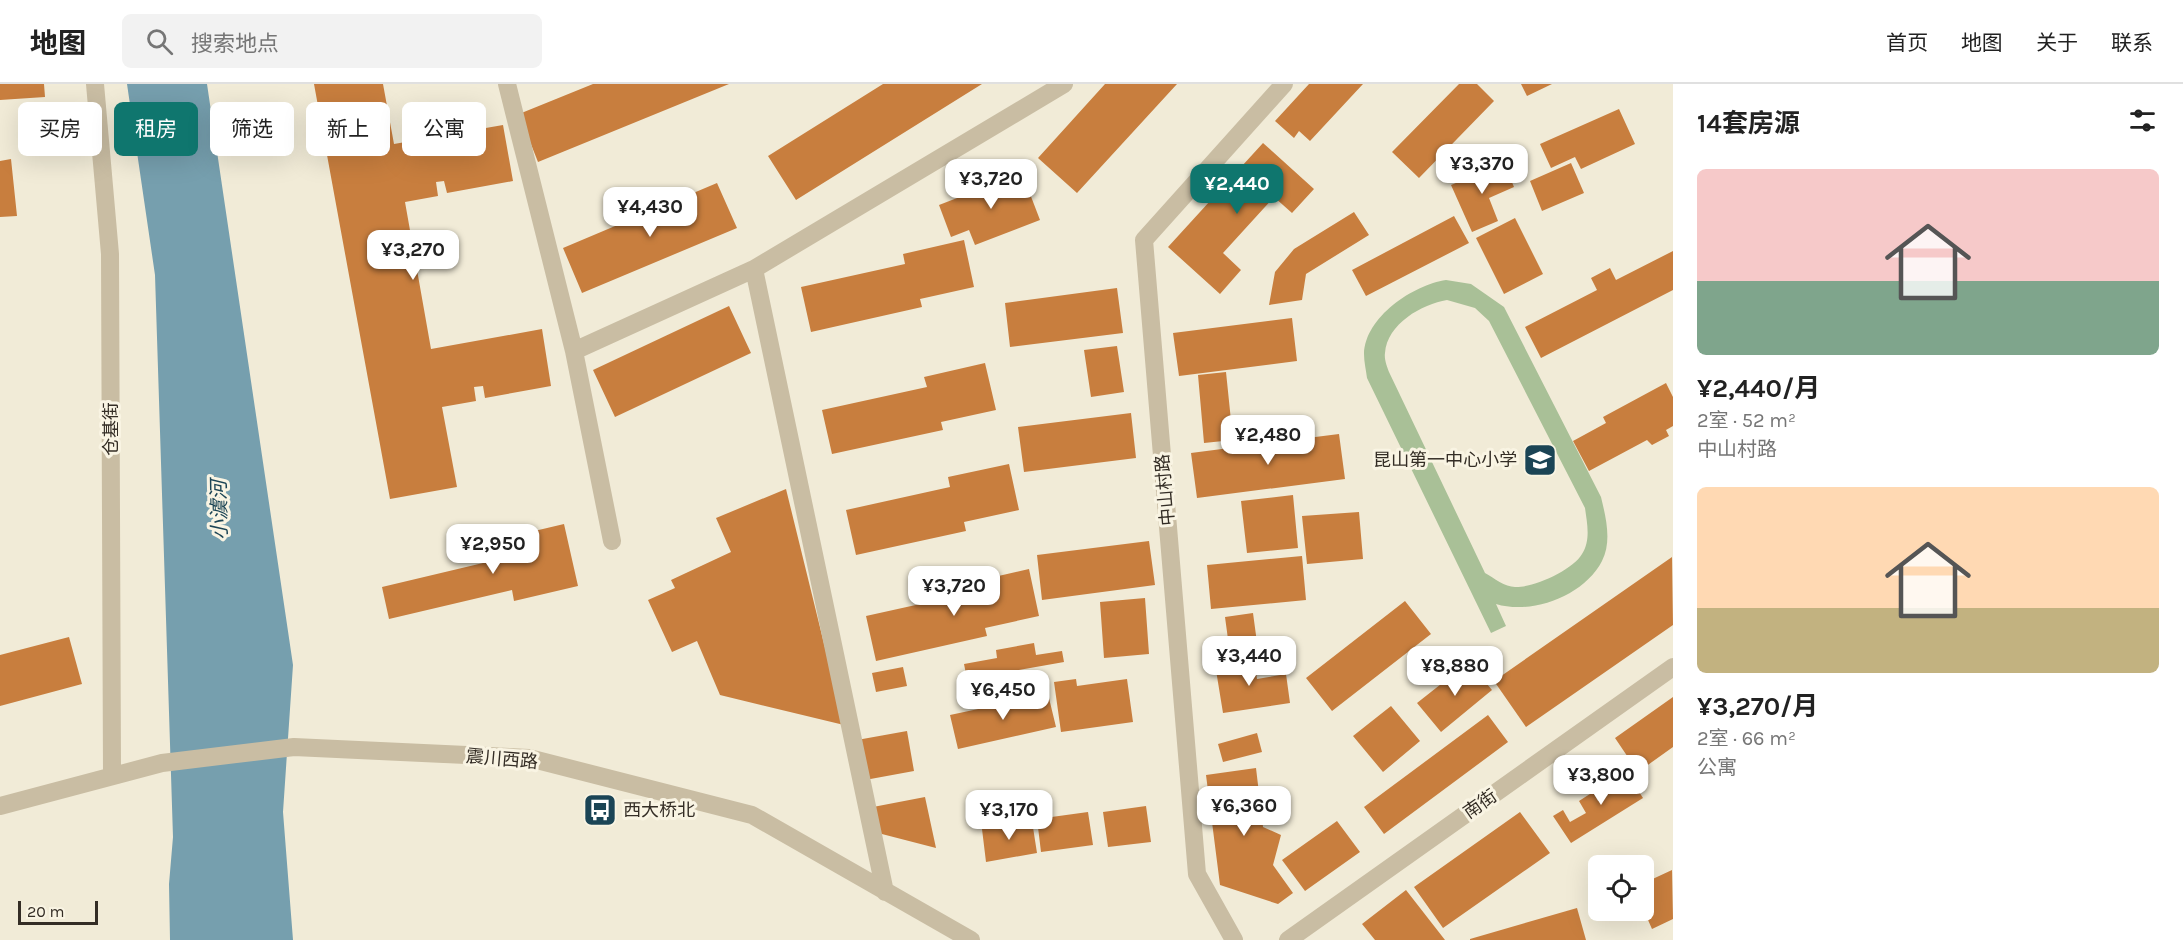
<!DOCTYPE html>
<html lang="zh">
<head>
<meta charset="utf-8">
<style>
	:root { --surface:#fff; --page:#f2f2f2; --text:#222; --muted:#767676; --line:#e0e0e0; --accent:#0f766e }
	body { margin:0; font-family:Karla,"Noto Sans SC",sans-serif; background:var(--page); color:var(--text); height:100vh; display:flex; flex-direction:column; font-size:22px; white-space:nowrap }
	* { box-sizing:border-box; margin:0 }
	p { font-size:20px; color:var(--muted) }
	.icon { flex:none; width:33px; height:33px; fill:none; stroke:currentColor; stroke-width:2; stroke-linecap:round; stroke-linejoin:round }
	.map { position:relative; flex:1; overflow:hidden }
	.side { display:flex; flex-direction:column; background:var(--surface); width:510px }
	.side>* { flex:none }
	.guide { position:absolute; left:18px; top:18px; width:570px; height:54px; display:flex; gap:12px }
	.buttons { position:absolute; left:1588px; top:771px; display:grid; gap:12px }
	.buttons a { display:grid; place-items:center; width:66px; height:66px; border-radius:9px; background:var(--surface); box-shadow:0 6px 24px #0002; font-size:30px }
	.scale { position:absolute; left:18px; bottom:15px; width:80px; box-sizing:border-box; padding-left:6px; border:3px solid #342d25; border-top:0; font-size:16px; line-height:21px; white-space:nowrap; color:#342d25; -webkit-text-stroke:4px #f9f4e3; paint-order:stroke }
	.price { position:absolute; translate:-50% -51px; padding:0 14px; border-radius:12px; background:#fff; color:#222; font-size:20px; line-height:39px; filter:drop-shadow(0 2px 3px #0008) }
	.price::after { content:''; position:absolute; left:50%; top:36px; width:18px; height:14px; margin-left:-9px; background:inherit; clip-path:polygon(0 0,100% 0,50% 100%) }
	.price.selected { background:var(--accent); color:#fff }
	ul { padding:0; list-style:none }
	li { display:grid; align-content:center; gap:12px; height:318px; padding:0 24px }
	li span { display:grid; place-items:center; height:186px; border-radius:9px; color:#555 }
	li>.icon { margin-inline-start:auto }
	span .icon { width:108px; height:108px; fill:#fffc; stroke-width:1 }
	li b { font-size:26px }
	h2 { display:flex; justify-content:space-between; align-items:center; height:72px; padding:0 24px; font-size:26px }
	.tag { padding:0 21px; border-radius:9px; background:var(--surface); box-shadow:0 6px 24px #0002; font-size:21px; line-height:54px }
	.tag.selected { background:var(--accent); color:#fff }
	header { display:flex; align-items:center; gap:36px; box-sizing:border-box; height:84px; padding:0 30px; background:var(--surface); border-bottom:2px solid var(--line) }
	header strong { font-size:28px }
	nav { display:flex; gap:33px; margin-inline-start:auto; font-size:21px }
	.search { width:420px; height:54px; background:var(--page); display:flex; align-items:center; gap:15px; box-sizing:border-box; padding:0 21px; border-radius:9px; color:var(--muted); font-size:22px }
	main { display:flex; flex:1; min-height:0 }
	.map>svg:first-child { display:block }
	.green { fill:#a9c097; fill-rule:evenodd }
	.water { fill:#769fae }
	.building { fill:#c87e3e }
	.lines { fill:none; stroke-linecap:round; stroke-linejoin:round }
	.minor { stroke:#c9bda3; stroke-width:18 }
	.labels { text-anchor:middle; stroke-width:6; stroke-linejoin:round; paint-order:stroke }
	.street-label { font-size:18px; fill:#342d25; stroke:#f9f4e3 }
	.poi-label { font-size:18px; fill:#342d25; stroke:#f9f4e3; text-anchor:end }
	.water-label { font-size:20px; font-style:italic; fill:#1b4455; stroke:#f9f4e3 }
</style>
</head>
<body>
<header>
<strong>地图</strong>
<div class="search"><svg class="icon" aria-label="search" viewBox="0 0 24 24"><circle cx="10" cy="10" r="6"/><path d="M15 15l6 6"/></svg>搜索地点</div>
<nav><a>首页</a><a>地图</a><a>关于</a><a>联系</a></nav>
</header>
<main>
<div class="map">
<svg width="1673" height="856" viewBox="0 0 1673 856">
	<rect width="100%" height="100%" fill="#f1ebd7"/>
	<path class="green" d="M1446,196L1471,200L1504,223L1601,413C1606,434 1612,457 1602,477C1584,512 1532,531 1496,520L1506,542L1491,549L1367,294C1366,286 1364,278 1364,270C1365,233 1413,201 1446,196ZM1447,216L1475,224L1489,237L1585,424C1587,439 1591,456 1582,470C1573,486 1533,504 1515,503C1505,503 1494,494 1485,489L1389,288C1387,283 1384,275 1385,269C1387,240 1422,220 1447,216Z"/>
	<path class="water" d="M127,0H207L293,581L283,728L293,856H170L169,800L173,753L155,191Z"/>
	<path class="building" d="M0,0H44L45,13L0,16Z
		M314,0H383L394,60L503,41L513,97L447,109L444,97L436,98L438,112L405,118L431,265L542,245L551,302L485,314L483,302L474,303L476,317L442,323L457,403L390,415Z
		M593,0H729L538,78L519,30Z
		M883,0H982L796,116L768,72Z
		M1105,0H1177L1077,109L1038,74Z
		M1309,0H1363L1310,57L1299,47L1294,54L1275,37Z
		M1459,0H1477L1494,17L1419,94L1392,68Z
		M1521,0H1552L1527,12Z
		M1619,25L1635,60L1581,85L1575,73L1551,84L1540,60Z
		M1263,59L1314,105L1292,129L1274,113L1223,169L1241,186L1220,210L1168,163Z
		M11,75L17,132L0,133V77Z
		M1504,79L1514,103L1489,114L1498,137L1472,148L1451,101Z
		M1571,79L1584,109L1542,127L1530,97Z
		M1022,89L1040,136L975,161L969,146L951,153L939,121Z
		M717,99L737,144L582,209L563,164Z
		M1354,128L1369,151L1306,190L1302,216L1269,221L1275,188L1294,165Z
		M1454,132L1469,159L1366,212L1352,186Z
		M1515,134L1543,190L1504,210L1476,154Z
		M964,156L974,203L920,215L922,223L811,248L801,203L905,180L903,170Z
		M1673,167V206L1541,274L1525,243L1597,206L1591,194L1610,184L1616,196Z
		M1117,204L1123,249L1010,263L1005,219Z
		M729,222L751,269L615,333L593,286Z
		M1292,234L1297,277L1179,292L1173,249Z
		M1117,262L1124,308L1091,313L1084,266Z
		M985,279L996,326L941,338L943,346L832,370L822,326L927,303L924,293Z
		M1226,288L1233,356L1204,359L1198,291Z
		M1666,299L1673,313V342L1666,346L1669,352L1652,361L1647,356L1589,387L1573,357L1606,339L1603,333Z
		M1131,329L1136,374L1024,388L1018,343Z
		M1339,350L1345,395L1197,414L1191,369Z
		M1009,380L1019,426L964,438L966,447L856,471L846,426L950,403L948,393Z
		M786,405L844,641L720,611L697,557L672,568L648,516L675,504L671,496L731,468L716,434Z
		M1293,411L1298,464L1247,469L1241,417Z
		M1359,428L1363,475L1307,480L1302,432Z
		M564,440L578,502L514,517L512,506L389,535L382,503L504,474L500,455Z
		M1149,457L1155,501L1042,516L1037,471Z
		M1302,472L1306,516L1211,525L1207,481Z
		M1672,473L1673,541L1526,643L1494,597Z
		M1029,485L1039,532L985,544L987,552L876,577L866,532L970,509L968,499Z
		M1145,514L1149,570L1104,574L1100,518Z
		M1405,517L1431,550L1332,627L1306,594Z
		M1253,529L1258,566L1230,570L1225,533Z
		M69,553L82,600L0,622V571Z
		M1034,559L1036,571L1062,567L1064,578L967,595L964,580L997,574L996,566Z
		M1254,575L1257,595L1286,590L1290,619L1223,629L1215,580Z
		M1469,578L1492,606L1441,648L1417,619Z
		M903,583L907,602L876,608L872,589Z
		M1076,595L1077,602L1127,595L1133,638L1061,648L1054,598Z
		M1048,610L1056,643L958,665L950,631Z
		M1673,613V663L1638,688L1615,654Z
		M1391,622L1420,657L1383,688L1353,652Z
		M1488,631L1508,658L1384,750L1364,723Z
		M907,647L914,687L865,696L857,656Z
		M1257,649L1262,668L1223,678L1218,660Z
		M1623,683L1643,714L1571,759L1553,732L1563,726L1570,738L1586,729L1579,717L1593,708L1598,717L1608,711L1600,697Z
		M1256,684L1263,743L1281,751L1273,781L1293,809L1278,820L1220,801L1206,691Z
		M925,713L936,764L878,749L873,723Z
		M1146,722L1151,758L1108,763L1103,728Z
		M1088,728L1093,761L1041,768L1037,735Z
		M1520,728L1550,769L1443,844L1414,803Z
		M1032,737L1037,769L986,778L982,745Z
		M1337,737L1360,768L1305,807L1282,776Z
		M1672,786L1673,835L1652,845L1644,827V824L1651,821L1644,807V799Z
		M1406,806L1445,856H1375L1362,840Z
		M1577,824L1586,856H1470V855Z"/>
	<g class="lines">
		<path class="minor" d="M95,0L110,170L112,691
			M507,0L574,267L754,185L885,808
			M754,185L1064,0
			M574,267L612,457
			M0,722L162,679L294,663L529,674L752,731L971,856
			M1234,856L1197,790L1144,156L1284,0
			M1288,856L1673,583"/>
	</g>
	<defs>
		<symbol id="school-square" viewBox="-11 -11 22 22"><rect x="-9" y="-9" width="18" height="18" rx="4" fill="#1b4455" stroke="#f9f4e3"/><path d="M0-5L7-2L0 1L-7-2ZM-4 1L0 2.5L4 1V4Q0 6-4 4Z" fill="#fff"/></symbol>
		<symbol id="bus-square" viewBox="-11 -11 22 22"><rect x="-9" y="-9" width="18" height="18" rx="4" fill="#1b4455" stroke="#f9f4e3"/><path d="M-5-6H5V4H4V6H2V4H-2V6H-4V4H-5ZM-3.5-4V0h7V-4ZM-3.5 1.2v1.5H-2V1.2ZM2 1.2v1.5H3.5V1.2Z" fill="#fff"/></symbol>
	</defs>
	<g fill-rule="evenodd">
		<use href="#school-square" x="1521" y="357" width="38" height="38"/>
		<use href="#bus-square" x="581" y="707" width="38" height="38"/>
	</g>
	<g class="labels">
		<g class="street-label">
			<text transform="translate(111 345) rotate(-90)" y="6">仓基街</text>
			<text transform="translate(1165 406) rotate(-95)" y="6">中山村路</text>
			<text transform="translate(502 675) rotate(5)" y="6">震川西路</text>
			<text transform="translate(1480 720) rotate(-35)" y="6">南街</text>
		</g>
		<g class="poi-label">
			<text x="1517" y="382">昆山第一中心小学</text>
			<text x="623" y="732" text-anchor="start">西大桥北</text>
		</g>
		<g class="water-label">
			<text transform="translate(219 426) rotate(-91)" y="7">小澞河</text>
		</g>
	</g>
</svg>
<div class="buttons">
<a><svg class="icon" aria-label="locate" viewBox="0 0 24 24"><circle cx="12" cy="12" r="6"/><path d="M12 2v4M12 18v4M2 12h4M18 12h4"/></svg></a>
</div>
<div class="scale">20 m</div>
<b class="price" style="left:1482px;top:111px">¥3,370</b>
<b class="price" style="left:991px;top:126px">¥3,720</b>
<b class="price selected" style="left:1237px;top:131px">¥2,440</b>
<b class="price" style="left:650px;top:154px">¥4,430</b>
<b class="price" style="left:413px;top:197px">¥3,270</b>
<b class="price" style="left:1268px;top:382px">¥2,480</b>
<b class="price" style="left:493px;top:491px">¥2,950</b>
<b class="price" style="left:954px;top:533px">¥3,720</b>
<b class="price" style="left:1249px;top:603px">¥3,440</b>
<b class="price" style="left:1455px;top:613px">¥8,880</b>
<b class="price" style="left:1003px;top:637px">¥6,450</b>
<b class="price" style="left:1601px;top:722px">¥3,800</b>
<b class="price" style="left:1244px;top:753px">¥6,360</b>
<b class="price" style="left:1009px;top:757px">¥3,170</b>
<div class="guide">
<a class="tag">买房</a>
<a class="tag selected">租房</a>
<a class="tag">筛选</a>
<a class="tag">新上</a>
<a class="tag">公寓</a>
</div>
</div>
<section class="side">
<h2>14套房源<svg class="icon" aria-label="filters" viewBox="0 0 24 24"><path d="M4 7h16M4 17h16"/><circle cx="9" cy="7" r="2"/><circle cx="15" cy="17" r="2"/></svg></h2>
<ul>
<li><span style="background:linear-gradient(#f6c9c9 60%,#7fa58c 0)"><svg class="icon" aria-label="home" viewBox="0 0 24 24"><path d="M3 11l9-7 9 7M6 9v11h12V9"/></svg></span><div><b>¥2,440/月</b><p>2室 · 52 m²</p><p>中山村路</p></div></li>
<li><span style="background:linear-gradient(#ffd9b3 65%,#c2b280 0)"><svg class="icon" aria-label="home" viewBox="0 0 24 24"><path d="M3 11l9-7 9 7M6 9v11h12V9"/></svg></span><div><b>¥3,270/月</b><p>2室 · 66 m²</p><p>公寓</p></div></li>
</ul>
</section>
</main>
</body>
</html>
